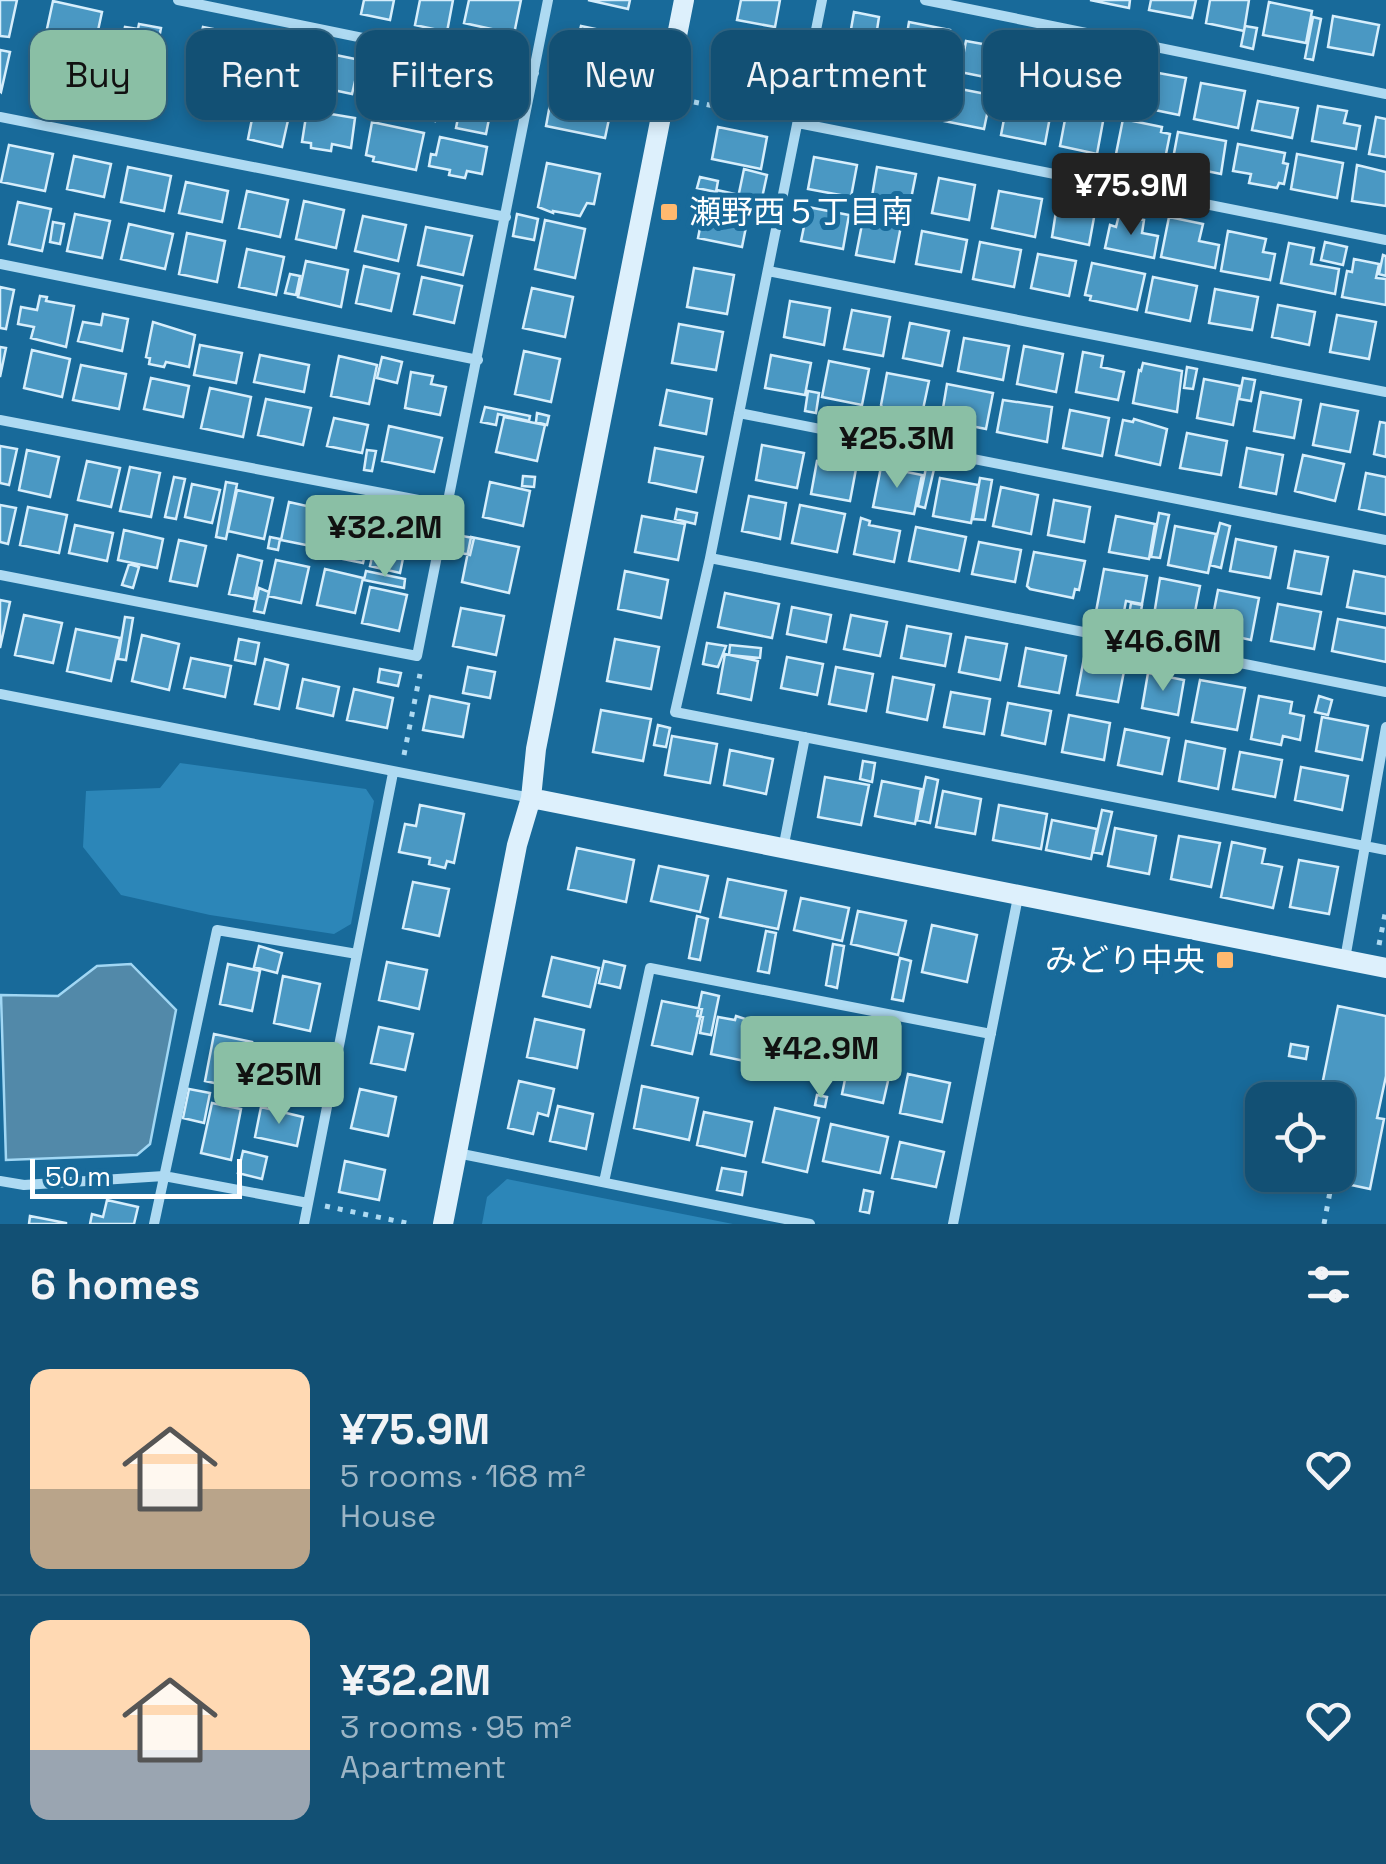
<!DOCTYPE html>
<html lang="en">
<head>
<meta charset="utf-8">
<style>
	:root { --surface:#125074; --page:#1f5a7c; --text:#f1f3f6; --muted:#9cb5c5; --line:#316786; --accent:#8abfa5 }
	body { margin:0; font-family:"Space Grotesk","Noto Sans JP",sans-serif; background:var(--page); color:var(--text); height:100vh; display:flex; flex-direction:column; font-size:38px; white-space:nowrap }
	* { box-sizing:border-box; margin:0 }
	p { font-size:32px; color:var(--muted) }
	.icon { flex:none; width:55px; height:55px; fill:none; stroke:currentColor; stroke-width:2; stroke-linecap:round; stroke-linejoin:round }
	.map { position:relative; height:1224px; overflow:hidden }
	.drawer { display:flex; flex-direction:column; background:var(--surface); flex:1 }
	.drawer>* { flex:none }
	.banner { position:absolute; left:30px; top:30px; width:1328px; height:90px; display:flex; gap:20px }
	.tools { position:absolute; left:1245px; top:1082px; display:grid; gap:20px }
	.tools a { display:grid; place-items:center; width:110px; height:110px; border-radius:20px; background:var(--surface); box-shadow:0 5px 15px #0003,0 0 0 2px var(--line); font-size:50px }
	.scale { position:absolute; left:30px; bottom:25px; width:212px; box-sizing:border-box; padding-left:10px; border:5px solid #fff; border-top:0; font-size:28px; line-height:35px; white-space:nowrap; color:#fff; -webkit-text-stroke:8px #186a9a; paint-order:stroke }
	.price { position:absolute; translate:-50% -85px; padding:0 22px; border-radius:10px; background:var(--accent); color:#111; font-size:32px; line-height:65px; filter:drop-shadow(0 2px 5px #0008) }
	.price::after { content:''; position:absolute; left:50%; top:60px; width:30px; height:22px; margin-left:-15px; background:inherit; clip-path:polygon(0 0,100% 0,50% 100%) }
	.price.selected { background:#222; color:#fff }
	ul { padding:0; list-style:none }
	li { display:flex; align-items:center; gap:30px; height:250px; padding:0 30px }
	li+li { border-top:2px solid var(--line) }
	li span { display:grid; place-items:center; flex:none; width:280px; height:200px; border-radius:20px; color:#555 }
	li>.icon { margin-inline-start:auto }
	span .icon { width:120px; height:120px; fill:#fffc; stroke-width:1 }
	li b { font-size:42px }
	h2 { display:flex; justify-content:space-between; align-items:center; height:120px; padding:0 30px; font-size:42px }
	.pill { padding:0 35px; border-radius:20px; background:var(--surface); box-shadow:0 5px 15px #0003,0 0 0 2px var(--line); font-size:35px; line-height:90px }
	.pill.selected { background:var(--accent); color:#111 }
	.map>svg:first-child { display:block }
	.green { fill:#2c86b8 }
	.water { fill:#5289a9; stroke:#a1d7f4; stroke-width:2.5 }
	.building { fill:#4a98c3; stroke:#d6eefc; stroke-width:2.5 }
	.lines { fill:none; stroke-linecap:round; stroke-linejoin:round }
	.path { stroke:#aedaf2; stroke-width:5; stroke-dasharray:5 8; stroke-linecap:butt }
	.street { stroke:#aedaf2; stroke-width:10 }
	.secondary { stroke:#ddf0fc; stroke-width:20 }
	.poi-dot { fill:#ffb96f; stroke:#186a9a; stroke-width:4 }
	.labels { text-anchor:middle; stroke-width:10; stroke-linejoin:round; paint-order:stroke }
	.poi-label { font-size:32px; fill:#fff; stroke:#186a9a; text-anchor:start }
</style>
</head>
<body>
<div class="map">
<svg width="1386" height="1224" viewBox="0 0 1386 1224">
	<rect width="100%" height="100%" fill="#186a9a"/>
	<path class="green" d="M180,763L366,789L374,801L351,924L334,934L210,915L121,895L83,847L86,791L160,788Z
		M507,1179L733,1224H482L487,1197Z"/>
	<path class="water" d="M131,964L176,1010L150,1144L137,1155L6,1160L1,995L58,996L97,966Z"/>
	<path class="building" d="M0,0H17L9,37L0,36Z
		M364,0H394L390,20L361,14Z
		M420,0H453L447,32L415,25Z
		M469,0H521L514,34L464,23Z
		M588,0H630L628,9Z
		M741,0H780L775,27L737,20Z
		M1090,0H1130L1129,8Z
		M1151,0H1196L1192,18L1149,10Z
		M1210,0H1249L1244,31L1206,23Z
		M53,1L102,12L94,49L45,38Z
		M1269,2L1312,11L1306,43L1263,35Z
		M854,12L879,17L877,30L891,33L886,60L847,52Z
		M1333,16L1379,25L1373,55L1328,47Z
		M1313,17L1321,19L1313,60L1305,58Z
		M909,22L950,30L944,66L903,58Z
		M139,24L161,28L154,64L119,57L125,27L138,29Z
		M581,26L624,35L616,74L572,64Z
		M1245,26L1257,28L1253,49L1241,46Z
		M203,27L243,35L235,73L218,69L217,75L201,72L202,65L195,63Z
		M754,34L793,41L788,64L771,60L774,48L753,44Z
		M1055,40L1075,45L1072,60L1052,56Z
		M966,41L1011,49L1005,81L960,72Z
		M264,43L303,52L297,83L258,75Z
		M735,43L772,50L764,91L727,84Z
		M1024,44L1048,48L1046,59L1069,63L1064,89L1017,81Z
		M0,50L10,52L1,92L0,91Z
		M326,53L360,60L352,94L319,87Z
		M1124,54L1136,56L1131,78L1119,75Z
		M1082,55L1121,63L1115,100L1075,92Z
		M42,57L73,64L64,103L33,97Z
		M382,61L445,75L435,121L373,108Z
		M829,65L875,73L869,107L823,98Z
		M1142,70L1186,78L1179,115L1135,106Z
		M890,77L929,85L923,116L885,108Z
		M1201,83L1245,91L1238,128L1194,119Z
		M945,86L991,95L984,129L939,120Z
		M553,88L613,100L605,138L546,126Z
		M462,97L492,104L486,134L456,128Z
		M1008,98L1052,106L1045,144L1001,135Z
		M256,99L291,107L282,147L248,139Z
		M1258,101L1298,108L1292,138L1252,130Z
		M1318,106L1347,111L1344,123L1360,126L1356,149L1312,141Z
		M1067,109L1104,116L1097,154L1060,146Z
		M307,110L355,118L351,148L332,144L331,151L311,148V143L302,142Z
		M1376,117L1386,119V157L1369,154Z
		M1123,119L1162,127L1161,132L1170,134L1164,164L1116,154Z
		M372,122L424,133L416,170L373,161L374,157L366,155Z
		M718,127L767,137L761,169L712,159Z
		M1178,132L1226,141L1221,174L1172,164Z
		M440,137L487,147L482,174L467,171L465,178L449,175L450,170L429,166L431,154L436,155Z
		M1238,144L1285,153L1283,163L1288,164L1284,184L1279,183L1277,188L1249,183L1251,174L1233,171Z
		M9,145L53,154L45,191L1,182Z
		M1297,154L1343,163L1337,198L1291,189Z
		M74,156L111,164L104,197L67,189Z
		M814,157L857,165L851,197L808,189Z
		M547,163L600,174L594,204L587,203L580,216L553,211V213L538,207Z
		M1357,165L1386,172V206L1352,201Z
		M128,167L171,176L164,211L121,202Z
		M877,167L916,174L909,209L871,202Z
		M744,169L767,175L762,198L739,193Z
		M700,177L718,181L716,192L697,188Z
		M939,178L975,185L969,220L932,213Z
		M186,182L228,191L222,222L179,213Z
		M717,190L757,199L755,211L715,202Z
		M247,191L288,200L280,237L239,228Z
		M999,191L1042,199L1035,237L992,228Z
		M304,201L344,210L336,248L296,239Z
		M18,202L51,209L42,251L9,244Z
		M705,203L749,212L742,247L698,238Z
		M1057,205L1095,212L1089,245L1052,237Z
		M808,207L849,215L843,249L801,241Z
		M75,214L110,221L102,258L67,251Z
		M517,214L538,219L534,240L513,236Z
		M1119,215L1144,220L1142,233L1158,236L1154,258L1105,248L1110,225L1116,227Z
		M363,216L406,225L398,261L355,251Z
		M1169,217L1203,224L1199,241L1219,245L1215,268L1161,257Z
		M863,219L901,226L894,262L856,255Z
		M545,220L585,229L575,278L535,269Z
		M53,222L64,224L60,244L50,242Z
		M129,224L173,234L165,269L121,259Z
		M426,227L472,236L463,275L418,265Z
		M922,231L967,240L961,272L916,264Z
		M1228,231L1266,239L1263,252L1275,254L1270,280L1221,271Z
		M187,233L225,241L217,282L179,274Z
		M980,242L1021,250L1014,287L973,279Z
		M1325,242L1347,247L1343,265L1321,260Z
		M1289,243L1314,248L1311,264L1339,269L1335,294L1281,283Z
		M247,249L284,257L276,295L239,287Z
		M1038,254L1076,261L1069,296L1031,288Z
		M1383,255L1386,256V276L1379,274Z
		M1354,259L1379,264L1376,278L1386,279V305L1342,297L1347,271L1352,272Z
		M306,261L348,270L341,307L298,297Z
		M1092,263L1145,274L1137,310L1090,300L1091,296L1085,295Z
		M364,266L399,274L391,311L356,303Z
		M694,268L734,275L727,314L687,307Z
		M290,274L300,276L296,295L285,293Z
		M422,277L462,286L454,323L414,314Z
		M1153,277L1197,286L1190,321L1146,312Z
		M0,287L14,290L6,329L0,328Z
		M532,288L573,297L565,337L523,328Z
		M1215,289L1258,297L1252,330L1209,323Z
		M40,296L47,297L46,301L74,306L66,347L31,338L34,327L18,324L21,307L37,310Z
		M790,301L830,308L824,345L784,337Z
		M1278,305L1315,312L1309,345L1272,337Z
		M852,310L890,317L883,356L844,349Z
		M103,314L128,319L122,351L78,341L83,322L101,325Z
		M1337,315L1376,322L1369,359L1330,352Z
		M153,322L195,335L189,367L166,362L164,367L149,364L150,358L146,357Z
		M910,323L949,331L942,366L903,358Z
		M679,324L723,332L716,370L672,363Z
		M964,338L1009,346L1003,380L958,371Z
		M200,345L242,353L236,383L194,375Z
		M1024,346L1063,354L1056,392L1017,384Z
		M0,347L6,348L0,377Z
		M32,350L70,359L62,397L24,388Z
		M524,351L560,359L551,402L515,394Z
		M1083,352L1103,356L1101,367L1124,372L1118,400L1076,392Z
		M260,355L309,365L304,392L254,382Z
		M771,355L811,363L805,395L765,388Z
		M339,356L377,365L369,404L331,396Z
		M382,357L402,362L397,383L377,378Z
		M829,361L869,369L862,405L822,397Z
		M1143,363L1182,371L1177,412L1133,403L1139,370L1141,371Z
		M81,365L126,374L119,409L73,400Z
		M1187,367L1197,369L1193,389L1184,388Z
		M411,372L433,376L431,384L446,387L440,415L405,408Z
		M887,373L929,381L922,414L883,409L881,405Z
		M151,378L189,386L183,417L144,409Z
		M1243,378L1255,380L1251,401L1239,399Z
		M1204,379L1240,386L1233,425L1197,418Z
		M947,384L993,393L986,429L941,420Z
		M210,388L251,397L243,437L201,428Z
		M667,390L712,399L706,434L660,425Z
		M808,391L819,393L816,413L805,411Z
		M1261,392L1301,400L1294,438L1254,431Z
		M266,399L311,408L303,445L258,435Z
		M1003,400L1052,407L1047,442L997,432Z
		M1321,404L1358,411L1350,452L1313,445Z
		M485,407L530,416L529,421L498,414L496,425L481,422Z
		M1070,410L1109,418L1102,456L1063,448Z
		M537,413L549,416L547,425L536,422Z
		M504,417L545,425L537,461L496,452Z
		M334,418L368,425L362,453L327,446Z
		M1134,419L1167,429L1160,465L1116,455L1123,420L1133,422Z
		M1380,422L1386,423V457L1374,454Z
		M389,426L442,438L434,472L382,461Z
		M1187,433L1227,441L1221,475L1180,468Z
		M762,445L804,453L797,488L756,480Z
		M0,446L17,449L9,485L0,483Z
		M655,448L703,457L696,492L649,482Z
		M1247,448L1283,455L1276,494L1240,487Z
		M27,450L59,457L50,497L19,490Z
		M367,450L376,451L372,471L364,470Z
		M1303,455L1344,464L1335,501L1295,491Z
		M87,461L120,468L111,507L78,500Z
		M817,461L856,469L850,501L811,494Z
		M130,467L160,473L151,517L120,511Z
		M881,467L922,475L914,514L873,507Z
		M926,468L934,469L925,508L918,506Z
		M1366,473L1386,477V515L1359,509Z
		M523,476L535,477L534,487L522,486Z
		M174,477L185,479L176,519L165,517Z
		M940,478L978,485L971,523L933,516Z
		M980,478L992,480L985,520L973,519Z
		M226,482L237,484L226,539L216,537Z
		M490,482L530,491L523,526L483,517Z
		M192,484L220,490L212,523L185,517Z
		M1001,487L1038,495L1031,534L993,526Z
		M237,490L273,498L264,539L228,531Z
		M749,496L786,503L780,539L742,531Z
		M1054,500L1090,507L1084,542L1048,535Z
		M289,502L324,510L316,547L281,540Z
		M0,505L16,508L8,544L0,542Z
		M800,505L845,514L837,552L792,543Z
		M28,507L67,515L59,553L20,545Z
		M677,509L697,513L695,524L675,519Z
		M1159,513L1169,515L1160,558L1151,557Z
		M642,516L685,524L678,560L635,552Z
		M1116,516L1155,524L1149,559L1109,552Z
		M861,518L870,521L869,525L900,531L894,562L854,554Z
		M336,519L371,527L363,563L328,556Z
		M380,522L409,529L400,573L370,566Z
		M1220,523L1230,526L1221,568L1210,565Z
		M75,525L113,533L107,561L69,553Z
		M1175,526L1216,534L1208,573L1168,565Z
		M916,527L966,537L959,571L909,561Z
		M124,530L163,539L157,568L118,560Z
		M456,535L474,538L470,555L453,551Z
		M270,537L280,539L278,550L268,548Z
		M471,537L519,547L509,593L462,582Z
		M1236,539L1276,547L1270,578L1230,571Z
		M179,540L206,546L197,586L170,581Z
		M979,542L1021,550L1015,582L972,574Z
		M1295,551L1328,557L1321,594L1288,588Z
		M1034,552L1085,561L1079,590L1075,589L1073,598L1030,589L1027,586Z
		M238,555L262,561L254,599L229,594Z
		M276,560L309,567L301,603L268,596Z
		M129,564L139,567L133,588L122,585Z
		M325,569L363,578L355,613L317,605Z
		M1104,569L1147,576L1142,604L1126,601L1122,622L1095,617Z
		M366,571L405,579L404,588L364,580Z
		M625,571L668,580L661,618L618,609Z
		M1354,571L1386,577V614L1347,607Z
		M1160,578L1200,586L1193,622L1154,615Z
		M370,587L407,595L399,631L362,623Z
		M259,588L269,592L264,613L254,611Z
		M1218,590L1259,598L1251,640L1210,631Z
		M725,593L779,604L772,638L718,627Z
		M0,600L10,602L0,648Z
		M1131,603L1142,605L1138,630L1127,627Z
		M1278,604L1321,612L1314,649L1271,641Z
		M792,607L831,615L826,642L787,634Z
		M461,608L504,616L496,655L453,646Z
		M24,615L62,623L53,663L15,655Z
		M851,615L887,622L880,656L844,649Z
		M125,617L133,618L126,660L118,659Z
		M1338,619L1386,628V662L1332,651Z
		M907,626L951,634L945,666L901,658Z
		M76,629L120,638L111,681L67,671Z
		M142,635L179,644L169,690L132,681Z
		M966,637L1007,644L1000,680L959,672Z
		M239,639L259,643L255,664L235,660Z
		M615,639L659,647L651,689L607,681Z
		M707,643L726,646L718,667L703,664Z
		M730,645L761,648L760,658L729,655Z
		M1026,648L1066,656L1059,693L1019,686Z
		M725,654L758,661L751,700L718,693Z
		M787,657L823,664L817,695L781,688Z
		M191,658L231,666L225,697L184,688Z
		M1084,658L1125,666L1118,702L1077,695Z
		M265,659L288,665L279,709L255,704Z
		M468,667L495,672L490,698L463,693Z
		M836,667L873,674L866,711L829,704Z
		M380,669L401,673L398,686L378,682Z
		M1148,673L1184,680L1178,715L1142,708Z
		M893,677L934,685L927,720L887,712Z
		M303,679L339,687L333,716L297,708Z
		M1200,680L1245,688L1237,730L1192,722Z
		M354,689L393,698L387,728L347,720Z
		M951,692L990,699L984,734L944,727Z
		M430,696L469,704L463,737L423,730Z
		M1259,696L1292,702L1290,713L1304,716L1300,740L1283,736L1281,745L1251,739Z
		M1319,696L1332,700L1328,715L1315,712Z
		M1008,703L1051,711L1045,744L1002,735Z
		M601,710L651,719L643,761L593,752Z
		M1069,715L1110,723L1104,760L1062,752Z
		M1322,717L1368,726L1362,760L1316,751Z
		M658,725L670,728L666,747L654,745Z
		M1125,729L1169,738L1162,774L1118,765Z
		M672,736L717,744L710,783L665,775Z
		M1186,741L1225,749L1218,789L1179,781Z
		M730,750L773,759L766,794L724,785Z
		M1240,752L1282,760L1275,797L1233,789Z
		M863,761L875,763L872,782L860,779Z
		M1301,767L1348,776L1342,810L1295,800Z
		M825,777L869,785L861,825L818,817Z
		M926,777L938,780L930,823L917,820Z
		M882,781L921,789L915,824L875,816Z
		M943,791L981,799L975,834L936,827Z
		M420,805L464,814L454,863L447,861L445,868L429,864L430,858L399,852L405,824L416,826Z
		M999,805L1047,814L1041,849L993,840Z
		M1102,810L1112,812L1102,854L1093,852Z
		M1052,820L1097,829L1091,859L1046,850Z
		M1115,828L1156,836L1149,874L1108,866Z
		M1179,836L1220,843L1211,887L1171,879Z
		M1232,842L1265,849L1262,863L1282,867L1273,908L1221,897Z
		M577,848L634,860L626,902L568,889Z
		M1299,860L1338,867L1329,914L1290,907Z
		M659,866L708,876L700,912L651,901Z
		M728,879L786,891L778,929L720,917Z
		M413,882L449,889L439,936L403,928Z
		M801,898L849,908L842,941L794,930Z
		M858,911L906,921L898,955L851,944Z
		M697,916L708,919L700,960L689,958Z
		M932,925L977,935L967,982L922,972Z
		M766,931L776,933L769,973L758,971Z
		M833,944L844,946L837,988L826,985Z
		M259,946L282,953L277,973L254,967Z
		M552,957L599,968L590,1007L543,996Z
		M900,958L911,961L903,1001L892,999Z
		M604,961L625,966L620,988L599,983Z
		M387,962L427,970L419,1009L379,1000Z
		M228,964L260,971L252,1011L220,1004Z
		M283,976L320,984L310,1031L274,1023Z
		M702,992L719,996L711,1035L700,1033L703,1017L697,1016Z
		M662,1001L702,1009L692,1054L652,1045Z
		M1338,1006L1386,1016V1076L1377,1118L1384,1119L1370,1189L1304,1175H1338V1100H1319Z
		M736,1016L767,1026L759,1064L711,1054L718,1017L735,1020Z
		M535,1019L584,1030L577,1068L527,1057Z
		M379,1027L413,1034L405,1070L371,1063Z
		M783,1030L832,1041L825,1078L775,1067Z
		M214,1034L252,1042L242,1089L205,1081Z
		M270,1044L312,1054L302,1096L261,1088Z
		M1291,1044L1308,1047L1306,1059L1289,1056Z
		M851,1050L893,1059L883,1103L842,1094Z
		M908,1074L950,1083L942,1122L900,1113Z
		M519,1081L554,1089L548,1116L538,1113L533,1134L508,1128Z
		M1291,1083L1301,1085L1298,1100H1288Z
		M642,1086L698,1098L689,1140L634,1128Z
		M189,1089L210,1093L204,1123L183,1118Z
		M360,1089L396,1097L388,1136L351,1128Z
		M817,1095L827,1097L825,1107L815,1105Z
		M212,1103L241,1109L231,1160L201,1153Z
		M558,1106L593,1114L586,1149L550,1141Z
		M261,1107L303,1117L297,1146L255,1137Z
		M775,1108L819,1118L807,1172L763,1162Z
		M704,1112L752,1122L745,1156L697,1145Z
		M831,1124L888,1137L880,1173L823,1161Z
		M900,1142L944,1152L936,1187L892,1178Z
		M243,1151L267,1157L262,1179L238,1173Z
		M345,1161L385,1170L379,1200L339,1192Z
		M722,1168L746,1172L742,1195L717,1190Z
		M864,1190L873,1192L869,1213L860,1211Z
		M107,1200L138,1207L134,1224H90L92,1214L103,1217Z
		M30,1216L66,1223V1224H29Z"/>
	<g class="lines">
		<path class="path" d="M550,76L640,93
			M694,102L779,119
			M404,755L420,674
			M1379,945L1386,909
			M325,1206L411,1224
			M1324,1224L1332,1181"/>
		<path class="street" d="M178,0L534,73
			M822,0L710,558L1386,692
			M925,0L1386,94
			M0,117L506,217
			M798,123L1386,240
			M0,264L478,360
			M768,271L1386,392
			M739,413L1386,540
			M0,420L450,506
			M710,558L675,712L1386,850
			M0,575L417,656L548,0
			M0,694L531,798
			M783,849L805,737
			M1345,959L1386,727
			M457,1153L810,1224
			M0,1181L24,1185L164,1176L308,1203
			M604,1182L650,968L991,1034
			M154,1224L217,930L357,954L393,773
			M304,1224L357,954
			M953,1224L1018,897"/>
		<path class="secondary" d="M531,798L1386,968
			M443,1224L517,845L531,798L536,749L684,0"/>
	</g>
	<g class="poi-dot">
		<rect x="659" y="202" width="20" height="20" rx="5"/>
		<rect x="1215" y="950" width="20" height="20" rx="5"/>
	</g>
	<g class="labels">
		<g class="poi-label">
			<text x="689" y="223">瀬野西５丁目南</text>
			<text x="1205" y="971" text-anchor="end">みどり中央</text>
		</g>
	</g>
</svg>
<div class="tools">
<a><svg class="icon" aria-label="locate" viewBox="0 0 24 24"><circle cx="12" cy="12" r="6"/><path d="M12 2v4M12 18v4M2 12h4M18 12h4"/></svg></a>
</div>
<div class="scale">50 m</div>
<b class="price selected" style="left:1131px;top:238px">¥75.9M</b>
<b class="price" style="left:897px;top:491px">¥25.3M</b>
<b class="price" style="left:385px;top:580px">¥32.2M</b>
<b class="price" style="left:1163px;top:694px">¥46.6M</b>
<b class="price" style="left:821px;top:1101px">¥42.9M</b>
<b class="price" style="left:279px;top:1127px">¥25M</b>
<div class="banner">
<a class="pill selected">Buy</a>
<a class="pill">Rent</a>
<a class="pill">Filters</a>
<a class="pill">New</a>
<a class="pill">Apartment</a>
<a class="pill">House</a>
</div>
</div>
<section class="drawer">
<h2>6 homes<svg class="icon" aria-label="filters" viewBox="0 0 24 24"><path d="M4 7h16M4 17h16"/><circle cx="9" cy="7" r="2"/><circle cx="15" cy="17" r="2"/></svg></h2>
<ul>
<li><span style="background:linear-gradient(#ffd9b3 60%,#b9a48a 0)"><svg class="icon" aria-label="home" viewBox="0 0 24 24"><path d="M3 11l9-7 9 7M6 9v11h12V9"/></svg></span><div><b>¥75.9M</b><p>5 rooms · 168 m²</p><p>House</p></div><svg class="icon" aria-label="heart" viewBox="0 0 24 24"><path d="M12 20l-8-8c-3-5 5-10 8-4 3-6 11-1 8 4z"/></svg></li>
<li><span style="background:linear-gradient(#ffd9b3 65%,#9aa5b1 0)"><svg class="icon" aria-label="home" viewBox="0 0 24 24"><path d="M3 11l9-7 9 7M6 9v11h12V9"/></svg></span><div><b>¥32.2M</b><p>3 rooms · 95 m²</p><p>Apartment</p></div><svg class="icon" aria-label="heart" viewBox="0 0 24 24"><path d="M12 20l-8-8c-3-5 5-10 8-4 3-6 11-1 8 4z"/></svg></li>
</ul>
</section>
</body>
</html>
